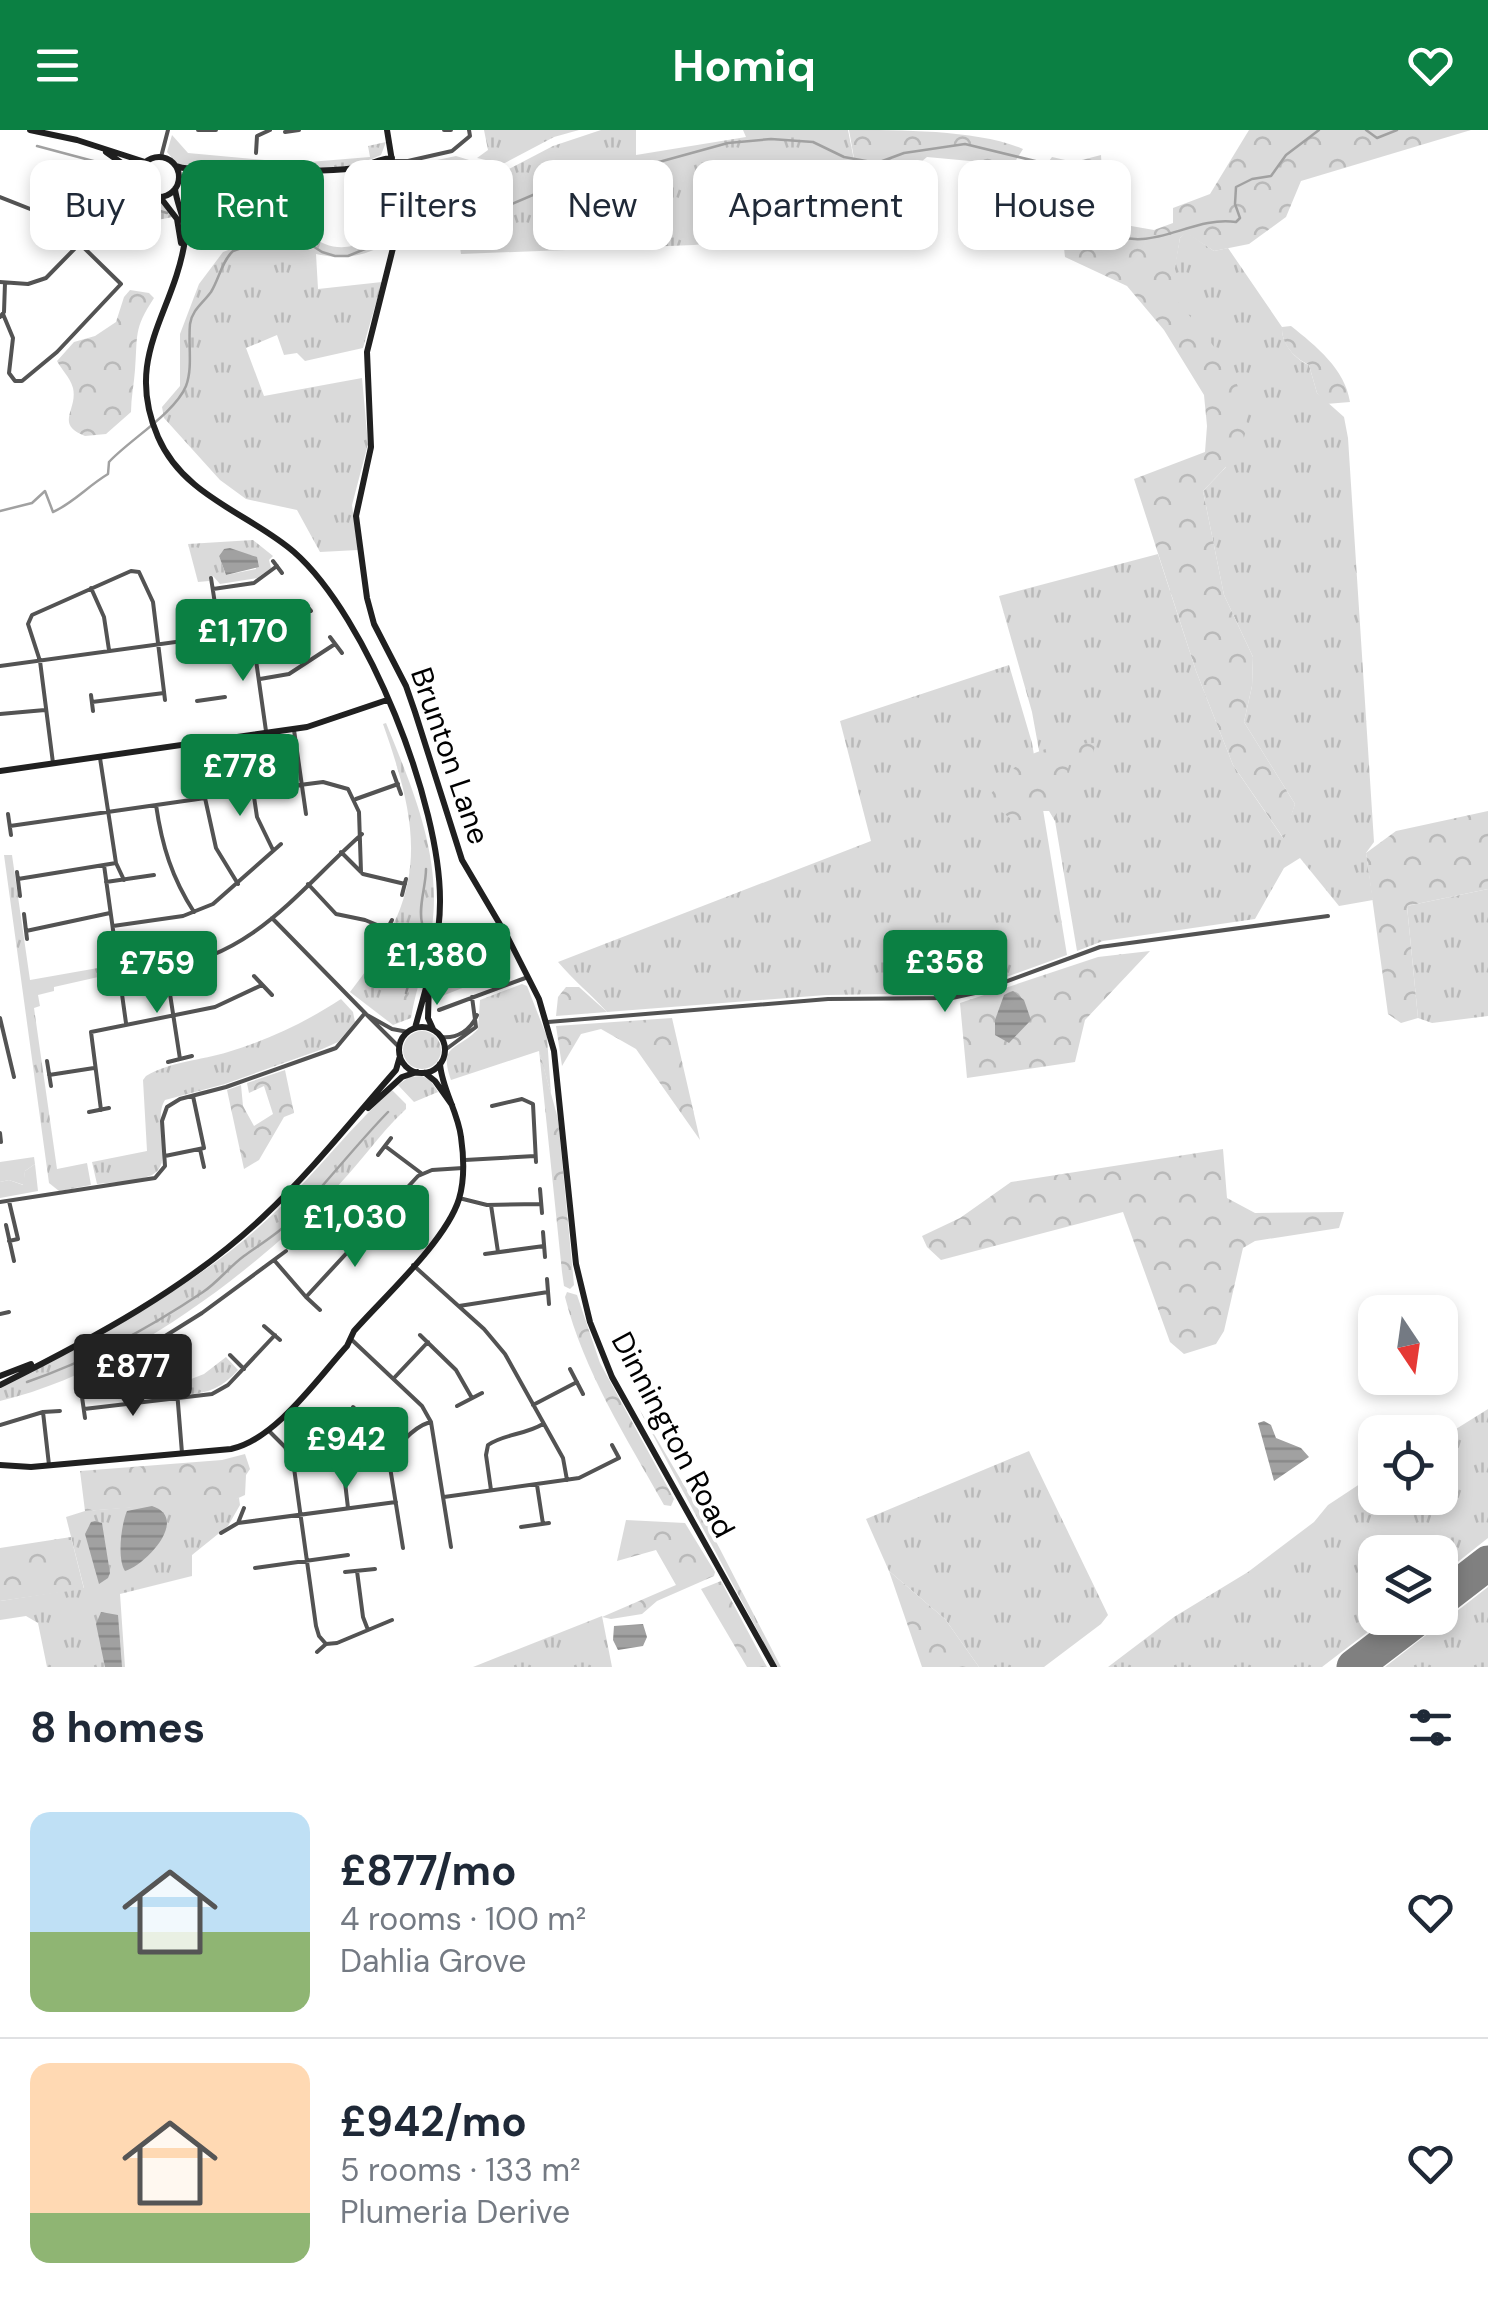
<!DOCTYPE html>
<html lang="en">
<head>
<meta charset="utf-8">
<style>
	:root { --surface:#fff; --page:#f2f2f3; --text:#1f2937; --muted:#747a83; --line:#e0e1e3; --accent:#0b8043 }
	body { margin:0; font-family:"DM Sans",sans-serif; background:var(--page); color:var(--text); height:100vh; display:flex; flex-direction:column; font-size:38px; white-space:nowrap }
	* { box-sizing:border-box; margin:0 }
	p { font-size:32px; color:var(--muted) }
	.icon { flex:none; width:55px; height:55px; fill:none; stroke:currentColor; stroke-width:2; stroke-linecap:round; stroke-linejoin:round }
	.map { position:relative; height:1537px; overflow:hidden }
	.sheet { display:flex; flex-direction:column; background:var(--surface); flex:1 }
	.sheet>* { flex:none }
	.top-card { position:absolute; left:30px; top:30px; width:1430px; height:90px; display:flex; gap:20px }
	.needle { width:65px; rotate:167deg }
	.tools { position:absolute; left:1358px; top:1165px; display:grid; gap:20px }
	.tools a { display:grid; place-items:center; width:100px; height:100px; border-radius:20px; background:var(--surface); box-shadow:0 5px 15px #0003; font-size:50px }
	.price { position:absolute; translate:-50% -85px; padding:0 22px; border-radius:10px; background:var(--accent); color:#fff; font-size:32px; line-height:65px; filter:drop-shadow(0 2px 5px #0008) }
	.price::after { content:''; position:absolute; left:50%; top:60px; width:30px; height:22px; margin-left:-15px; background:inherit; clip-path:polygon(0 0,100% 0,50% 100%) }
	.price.current { background:#222; color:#fff }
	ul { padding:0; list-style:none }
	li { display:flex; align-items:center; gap:30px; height:250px; padding:0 30px }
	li+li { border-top:2px solid var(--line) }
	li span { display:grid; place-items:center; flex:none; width:280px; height:200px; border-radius:20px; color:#555 }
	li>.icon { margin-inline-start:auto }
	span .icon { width:120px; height:120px; fill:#fffc; stroke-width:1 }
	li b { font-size:42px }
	h2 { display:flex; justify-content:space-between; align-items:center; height:120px; padding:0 30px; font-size:42px }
	.tag { padding:0 35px; border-radius:20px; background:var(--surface); box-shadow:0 5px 15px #0003; font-size:35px; line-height:90px }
	.tag.current { background:var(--accent); color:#fff }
	header { display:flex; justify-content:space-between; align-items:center; height:130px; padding:0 30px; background:var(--accent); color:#fff; font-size:45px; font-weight:700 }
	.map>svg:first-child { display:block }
	.grass { fill:url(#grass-tufts); fill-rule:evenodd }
	.forest { fill:url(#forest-crowns) }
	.water { fill:url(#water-rules) }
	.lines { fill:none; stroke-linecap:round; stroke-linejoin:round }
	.stream { stroke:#a1a1a1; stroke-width:2.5 }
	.runway { stroke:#808080; stroke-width:35 }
	.street { stroke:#535353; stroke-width:4 }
	.secondary { stroke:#202020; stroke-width:6 }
	.labels { text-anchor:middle; stroke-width:8; stroke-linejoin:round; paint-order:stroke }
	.street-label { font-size:30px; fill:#000; stroke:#fff }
</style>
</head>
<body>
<header><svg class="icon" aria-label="menu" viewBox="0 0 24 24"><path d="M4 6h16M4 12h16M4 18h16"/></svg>Homiq<svg class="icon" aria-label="heart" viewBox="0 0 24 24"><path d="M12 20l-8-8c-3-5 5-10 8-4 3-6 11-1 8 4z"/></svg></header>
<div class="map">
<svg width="1488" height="1537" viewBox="0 0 1488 1537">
	<defs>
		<pattern id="grass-tufts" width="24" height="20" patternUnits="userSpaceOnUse" patternTransform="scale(2.5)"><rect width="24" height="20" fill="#dadada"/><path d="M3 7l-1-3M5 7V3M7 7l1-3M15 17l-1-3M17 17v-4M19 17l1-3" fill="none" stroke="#b9b9b9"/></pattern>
		<pattern id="forest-crowns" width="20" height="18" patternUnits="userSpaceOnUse" patternTransform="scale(2.5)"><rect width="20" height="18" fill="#dadada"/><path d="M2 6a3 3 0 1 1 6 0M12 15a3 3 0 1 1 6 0" fill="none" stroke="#b9b9b9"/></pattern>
		<pattern id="water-rules" width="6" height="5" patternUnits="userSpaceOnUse" patternTransform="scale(2.5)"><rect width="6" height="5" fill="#a1a1a1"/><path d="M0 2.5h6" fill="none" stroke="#898989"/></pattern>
	</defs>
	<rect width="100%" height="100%" fill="#fff"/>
	<path class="grass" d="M484,0H579L554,7L503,34L477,28L488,20Z
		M601,0H636V25L746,7L743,0H848L856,40L878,66L888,59L897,94L694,115L461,124L457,98L429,109L399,113L407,75L404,37L456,26L505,41L553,16Z
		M172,5L188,23L297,33L370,27L368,16L386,12L381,25C326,52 245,32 185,35L177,34L167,22Z
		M207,41L295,46L296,48L252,47L241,58C219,55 196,55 180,72L184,50Z
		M143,68L161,73L173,87L157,90L130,81L119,88L113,85L124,76Z
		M285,98C301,99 311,108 325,114C346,123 371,112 387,98L386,114C361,127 344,130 316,124L318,159L382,152L363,218L305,231L297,223L284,225L277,205L246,218L264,266L362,248L368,314L352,375L358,420L320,422L297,380L246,369L220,350L164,288L162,277L180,256V204L199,154L223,122Z
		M1186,102L1214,121L1228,118L1282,197C1281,213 1295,229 1309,235L1317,263L1344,287L1348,308L1374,712L1366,723L1373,770L1339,776L1300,728L1284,738L1255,789L1103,811L1077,821L1055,691L1050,681L1032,582L999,466L1158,424L1196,541L1233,635L1283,708L1295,674L1244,592L1252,556L1253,527L1224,465L1203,361L1226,337L1217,222L1170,163L1180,108Z
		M253,410L273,426L269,430L271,438L257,448L220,454L213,446L209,447V451L198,452L188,414ZM224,419L254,426L256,439L226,445L219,426Z
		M1009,535L1032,613L1067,825L976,858L951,863L826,865L607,882C591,864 574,851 558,832L871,711L840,591Z
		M386,593C412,657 442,726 432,797C428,828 416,857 411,888L393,895L350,862C427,765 423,707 383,594Z
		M4,725H12L30,850L115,835L116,843L54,857V861L38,865L40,876L34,878L57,1039L87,1033L91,1055L59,1061L49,1053Z
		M1488,759V886L1432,893L1418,888L1407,776Z
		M522,854L527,856L547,907L551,964L539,921L451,950C438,913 458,921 478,899L480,870Z
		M341,869L353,882L355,892L338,912L320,920L225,954L165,970C152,989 175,1034 152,1045C137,1052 113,1052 97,1054L92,1032L147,1021L143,950L146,946C169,932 202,930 228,922C268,910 306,892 341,869Z
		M403 920a19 19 0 1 1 38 0a19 19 0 1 1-38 0Z
		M422,946L430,950L438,962L414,972L398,955L409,947Z
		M392,960L406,974V979C378,1005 357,1038 329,1065C242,1150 121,1242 0,1271V1257C89,1209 183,1165 259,1097C307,1055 344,1003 392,960Z
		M34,1027L35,1034L25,1041L24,1055L9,1050L0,1052V1032Z
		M226,1227L238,1240C223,1257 207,1265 183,1264L181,1253L204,1244Z
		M638,1277L707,1394L781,1537H777Z
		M1488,1279V1408L1440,1446V1422H1375V1488H1386L1322,1537H1108L1174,1487L1248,1442L1314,1392L1328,1375L1375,1344V1368H1407L1410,1370L1440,1368V1309Z
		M1029,1321L1108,1485L1101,1494L1044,1537H979L945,1489L889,1441L866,1389Z
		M239,1368L240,1375L228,1396L192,1425V1446L120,1464L125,1537H47L38,1493L26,1486L0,1490V1471L84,1458L66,1387L85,1381Z
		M1488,1457V1537H1385Z
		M602,1486L612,1537H473Z"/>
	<path class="forest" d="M849,0C902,0 979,0 1023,19L1013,35L927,27L879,67L856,40Z
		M1249,0H1471L1301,51L1286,87L1249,114L1214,121L1186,103L1180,108L1171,163C1198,198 1257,257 1245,304C1239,327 1218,345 1203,361L1224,465L1253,527L1252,556L1244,592L1295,674L1284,709L1233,635L1196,541L1134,349L1205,322L1207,296L1204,265L1164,200L1127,156L1065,127L1059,73L1037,47L1052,27L1074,32L1101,25L1103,60L1114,93L1154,100L1173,93V78L1210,64Z
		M130,160L149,163L154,168C133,200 138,205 135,240C134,254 131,268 131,282L106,304L85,306C54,294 78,280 73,258C70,247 61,239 57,231L74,212L95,206L116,192L124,167Z
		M1291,196C1316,216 1345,239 1350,272L1326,274L1317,263L1309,235C1294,228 1281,214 1282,197Z
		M1075,608L1079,614L1094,613L1095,616L1093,623L1069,635L1055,691L1049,681H1038L1016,693L986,669L1024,627Z
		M1488,681V759L1407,776L1418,888L1401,893L1388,884L1366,723L1396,701Z
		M425,788L407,872L385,883L381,875L371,871L389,874C408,859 406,854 405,833L418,818Z
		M468,803L485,811L494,832L492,834L490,827C469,811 448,824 448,849L465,857L437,868C436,840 440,814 468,803Z
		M1150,821L1085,890L1075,932L967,948L960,873L1098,827Z
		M566,857H579L607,882L556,886L558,867Z
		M672,888L700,1010L636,919L601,899L581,904L562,936L556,896Z
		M539,920L558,989L574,1155L570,1159L564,1156L562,1142Z
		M285,940L294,983L284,987L259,1030L244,1039L227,960L241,955L243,976L254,996L273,984L264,956L249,963L247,953Z
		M1223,1019L1227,1068L1255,1083L1344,1082L1339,1098L1255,1111L1243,1118L1224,1201L1216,1214L1184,1224L1170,1212L1123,1082L941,1130L927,1117L922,1106L960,1088L1011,1052Z
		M35,1034L38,1061L0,1068V1052L9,1050L23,1055L25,1041Z
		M567,1162L577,1165L600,1233L674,1369L671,1376L664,1375C626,1307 584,1242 565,1167Z
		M245,1324L250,1339L246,1345L245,1365L234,1370L85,1381L80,1341L222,1330Z
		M626,1390L685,1393L715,1442L714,1446L657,1471L642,1484L611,1489L602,1487L676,1455L656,1420L617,1431Z
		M71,1407L84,1459L0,1471V1418Z
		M889,1441L945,1489L979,1537H922Z
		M721,1451L762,1528L767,1537H747L701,1459Z"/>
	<path class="water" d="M230,418L257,427L259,437L226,445L219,426L224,419Z
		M1013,861L1024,870L1031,890L1009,913L995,905V890L1004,865Z
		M1264,1291L1271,1295L1276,1308L1301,1318L1309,1327L1274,1351L1258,1293Z
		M152,1376C190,1388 146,1435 125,1441C117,1429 121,1395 127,1381Z
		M95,1391L102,1393L110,1443L108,1448L99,1454L85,1404L91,1392Z
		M101,1482L118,1485L122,1537H105L96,1494Z
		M643,1494L647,1507L643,1516L618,1520L613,1510L614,1496Z"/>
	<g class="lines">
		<path class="stream" d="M1366,0L1377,8L1397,0
			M37,16L97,32L112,53
			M136,74L167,83
			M188,77L194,76L210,87L232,118
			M0,381L32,373L45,361L53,382C73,373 88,356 108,344L109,332C128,311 175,283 186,256C193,238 188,214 190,194C192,180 203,173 211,162C219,149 222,131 233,121L290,101L322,122L335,126H348L387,110L421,106L448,92L498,80L554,56L582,50L615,36L648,35L728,13L771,9L813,12L844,27L877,33L904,23L965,14L1064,38L1079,58L1093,67L1086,73L1082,87L1092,101L1104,99C1148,128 1190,85 1236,92L1240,88L1235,74L1236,57L1252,49L1271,46L1286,25L1319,0
			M406,863L408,856L402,833L417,818L415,806L422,793C418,777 426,756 426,739
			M27,1252C90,1230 148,1199 203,1162C218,1152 229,1137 244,1126C262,1113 282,1101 297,1084C328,1051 356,1015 388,982"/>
		<path class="runway" d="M1440,1470L1488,1433
			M1354,1537L1418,1488"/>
		<path class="street" d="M198,0H216
			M444,0H451
			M285,2L299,0
			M256,23L257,6L270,0
			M161,27L168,0
			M394,31H408L394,35
			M408,31L452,21L470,6L469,0
			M0,67L48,86L80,112
			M129,68L147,62
			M0,152L28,154L46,148L140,52
			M3,184L13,208L9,243L15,251H22L57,222L121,154L79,113
			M0,187L4,182L5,153
			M273,431L282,443
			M211,448L220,506
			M91,458L104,487L109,520
			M213,459L254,453L277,436
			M304,472L311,481
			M252,502L266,601
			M330,507L342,523
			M0,536L271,499L285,493L307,476
			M260,549L289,544L335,514
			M91,565L93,581
			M197,571L225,567
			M92,572L164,563
			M0,584L45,580
			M294,600L306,684
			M100,628L116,733L124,750
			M53,633L40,531L28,494L32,485L131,441L139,442L153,472L165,570
			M250,640L257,687L273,720
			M393,642L401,664
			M253,661L323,652L348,659L359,682L361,742
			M356,669L398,654
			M156,675C162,716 172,748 194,782
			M8,684L11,705
			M10,696L205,668L216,718L238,754
			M341,722L363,744L405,754
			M104,735L126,893
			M17,742L20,766
			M18,749L116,733
			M106,752L154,745
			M308,754L336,784L365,790L387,799
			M402,765L406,749
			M24,784L27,809
			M272,788L366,884
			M113,796L183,786L213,774L281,714
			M26,801L110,783
			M382,809L392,790
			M254,846L272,865
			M439,880L528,847
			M0,888L14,947
			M548,892L828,869L952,868L975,863L1100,817L1328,786
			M441,907C457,909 471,900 477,885
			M399,917L367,885L392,899L408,902
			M445,920L476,897L472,867
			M180,929L166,838C255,824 298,761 362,704
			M47,931L51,956
			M168,932L192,926
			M49,945L94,938
			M492,976L522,969L533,974L536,1032
			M101,980L91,902L215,877L262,855
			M89,982L109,978
			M0,1003L1,1012
			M385,1016L421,1043
			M200,1019L204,1037
			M378,1025L391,1008
			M165,1026L204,1018L193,966
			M465,1030L535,1026
			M540,1059L542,1083
			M459,1068L487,1075L541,1074
			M340,1070L370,1097
			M9,1071L18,1109L9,1111
			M0,1072L155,1048L165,1036L162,991L167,977L180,969L226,957L336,918L365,883
			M491,1075L498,1122
			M329,1081L348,1061
			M6,1095L14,1131
			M543,1102L545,1127
			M485,1124L544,1116
			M274,1130L306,1167
			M413,1135L484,1199L505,1224L563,1328L567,1350
			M547,1149L549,1174
			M459,1176L548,1162
			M320,1180L306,1167L418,1046L432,1040L463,1038
			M0,1184L9,1182
			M264,1196L280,1210
			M420,1205L456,1240L472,1268
			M162,1208L175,1236L182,1323
			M352,1210L422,1276L431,1292L451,1417
			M146,1218L202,1183L286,1121
			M230,1225L244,1239
			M570,1239L583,1264
			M394,1248L428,1212
			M82,1267L85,1288
			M533,1275L577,1252
			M457,1276L482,1263
			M353,1277L397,1318
			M84,1279L212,1264L228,1255L275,1205
			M43,1282L49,1335
			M0,1295L43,1282L60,1281
			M270,1302L285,1317L294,1338L316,1496L319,1506L326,1514
			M537,1355L543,1394
			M491,1360L486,1325L488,1315C503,1304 525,1305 543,1294
			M444,1367L579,1348L619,1328L612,1315
			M348,1378L340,1309L360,1284
			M238,1393L396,1372
			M521,1397L549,1393
			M221,1403L238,1393L244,1378
			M403,1418L390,1337C393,1318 412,1298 430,1292
			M255,1438L348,1425
			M357,1441L363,1487L368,1500
			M345,1442L375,1439
			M317,1522L326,1514L337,1513L392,1490"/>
		<path class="secondary" d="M30,0L77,10L145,32
			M106,22L140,46
			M139 47a20 20 0 1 1 40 0a20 20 0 1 1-40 0Z
			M176,36C189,41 200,37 214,37C262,38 308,44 355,38C368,36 381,28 392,28
			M368,36L388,39L393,37L387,0
			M393,37V118L367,222L371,317L356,386L367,468L374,494L406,556L415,582L462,730L508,808L539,869L554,921L576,1134L590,1192L612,1247L774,1537
			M175,59C177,76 187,92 185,110C174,184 123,226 158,307C184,367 249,383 294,422C368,487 441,675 440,772C440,815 426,857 415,898
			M160,67L177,89L181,113
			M0,641L307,597L387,570
			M429,853L428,888L433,899
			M399 920a23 23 0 1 1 46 0a23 23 0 1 1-46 0Z
			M425,943L435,951L452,975
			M368,978L402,947L417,942
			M0,1246L31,1234
			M0,1255C92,1209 188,1158 263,1087C312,1041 352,990 396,940L400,926
			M0,1335L31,1337L231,1319C275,1310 318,1248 347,1216L354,1201C384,1167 446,1111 459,1069C465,1049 464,1028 461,1007C458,982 442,959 440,934"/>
	</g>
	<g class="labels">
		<g class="street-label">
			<text transform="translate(450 626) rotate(71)" y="10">Brunton Lane</text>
			<text transform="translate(673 1305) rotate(62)" y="10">Dinnington Road</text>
		</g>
	</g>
</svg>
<div class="tools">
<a><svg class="needle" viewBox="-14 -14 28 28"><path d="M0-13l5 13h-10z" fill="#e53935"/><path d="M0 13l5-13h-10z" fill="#747a83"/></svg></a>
<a><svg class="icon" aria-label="locate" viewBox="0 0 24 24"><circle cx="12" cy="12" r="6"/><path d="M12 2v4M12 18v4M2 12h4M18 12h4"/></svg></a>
<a><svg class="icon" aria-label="layers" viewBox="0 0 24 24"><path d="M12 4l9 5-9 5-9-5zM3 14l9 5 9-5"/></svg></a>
</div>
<b class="price" style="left:243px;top:554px">£1,170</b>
<b class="price" style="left:240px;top:689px">£778</b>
<b class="price" style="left:437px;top:878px">£1,380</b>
<b class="price" style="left:945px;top:885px">£358</b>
<b class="price" style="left:157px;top:886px">£759</b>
<b class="price" style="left:355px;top:1140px">£1,030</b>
<b class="price current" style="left:133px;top:1289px">£877</b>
<b class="price" style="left:346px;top:1362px">£942</b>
<div class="top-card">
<a class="tag">Buy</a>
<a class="tag current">Rent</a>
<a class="tag">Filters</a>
<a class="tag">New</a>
<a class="tag">Apartment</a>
<a class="tag">House</a>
</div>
</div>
<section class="sheet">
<h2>8 homes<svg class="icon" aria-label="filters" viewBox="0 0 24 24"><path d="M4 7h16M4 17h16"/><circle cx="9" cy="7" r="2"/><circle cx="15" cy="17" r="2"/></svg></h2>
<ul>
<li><span style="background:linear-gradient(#bfe0f5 60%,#8fb573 0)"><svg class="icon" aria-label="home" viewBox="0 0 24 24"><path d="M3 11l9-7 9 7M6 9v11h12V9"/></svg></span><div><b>£877/mo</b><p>4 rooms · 100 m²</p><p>Dahlia Grove</p></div><svg class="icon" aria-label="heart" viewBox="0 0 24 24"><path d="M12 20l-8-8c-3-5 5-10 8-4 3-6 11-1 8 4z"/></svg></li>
<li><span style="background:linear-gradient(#ffd9b3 75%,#8fb573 0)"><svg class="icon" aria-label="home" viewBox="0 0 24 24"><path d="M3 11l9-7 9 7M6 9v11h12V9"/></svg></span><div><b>£942/mo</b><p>5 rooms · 133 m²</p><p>Plumeria Derive</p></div><svg class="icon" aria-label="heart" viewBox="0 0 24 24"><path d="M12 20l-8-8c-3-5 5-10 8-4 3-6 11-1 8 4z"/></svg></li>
</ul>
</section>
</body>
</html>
